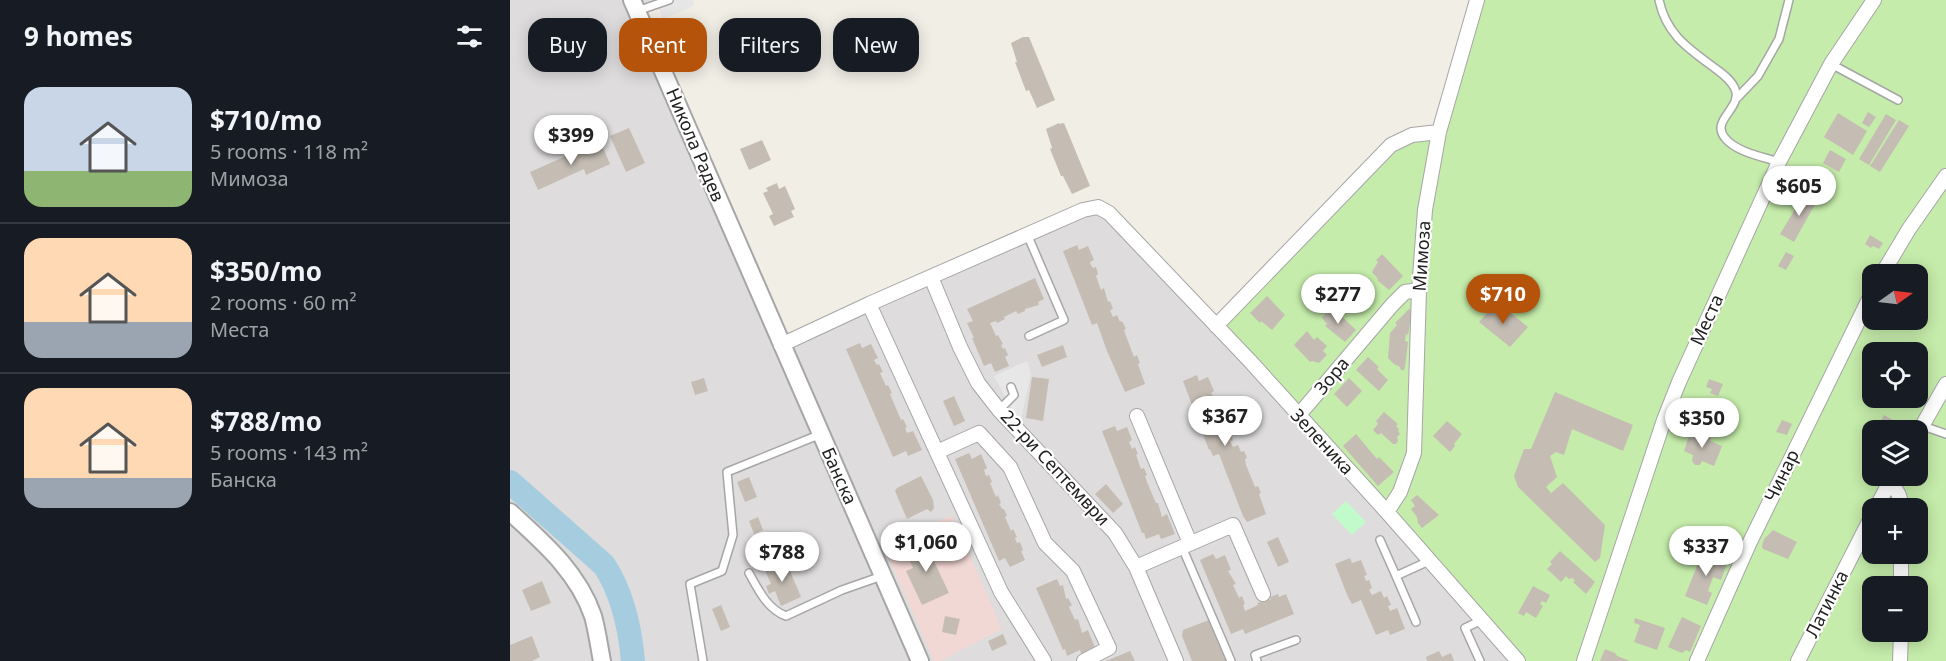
<!DOCTYPE html>
<html lang="en">
<head>
<meta charset="utf-8">
<style>
	:root { --surface:#171b24; --page:#20242c; --text:#f1f3f6; --muted:#9ea1a6; --line:#363941; --accent:#b45309 }
	body { margin:0; font-family:"Noto Sans",sans-serif; background:var(--page); color:var(--text); height:100vh; display:flex; flex-direction:column; font-size:22px; white-space:nowrap }
	* { box-sizing:border-box; margin:0 }
	p { font-size:20px; color:var(--muted) }
	.icon { flex:none; width:33px; height:33px; fill:none; stroke:currentColor; stroke-width:2; stroke-linecap:round; stroke-linejoin:round }
	.map { position:relative; flex:1; overflow:hidden }
	.side { display:flex; flex-direction:column; background:var(--surface); width:510px }
	.side>* { flex:none }
	.guide { position:absolute; left:18px; top:18px; width:570px; height:54px; display:flex; gap:12px }
	.needle { width:39px; rotate:76deg }
	.fabs { position:absolute; left:1352px; top:264px; display:grid; gap:12px }
	.fabs a { display:grid; place-items:center; width:66px; height:66px; border-radius:12px; background:var(--surface); box-shadow:0 3px 15px #0003; font-size:30px }
	.price { position:absolute; translate:-50% -51px; padding:0 14px; border-radius:21px; background:#fff; color:#222; font-size:20px; line-height:39px; filter:drop-shadow(0 2px 3px #0008) }
	.price::after { content:''; position:absolute; left:50%; top:36px; width:18px; height:14px; margin-left:-9px; background:inherit; clip-path:polygon(0 0,100% 0,50% 100%) }
	.price.selected { background:var(--accent); color:#fff }
	ul { padding:0; list-style:none }
	li { display:flex; align-items:center; gap:18px; height:150px; padding:0 24px }
	li+li { border-top:2px solid var(--line) }
	li span { display:grid; place-items:center; flex:none; width:168px; height:120px; border-radius:18px; color:#555 }
	li>.icon { margin-inline-start:auto }
	span .icon { width:72px; height:72px; fill:#fffc; stroke-width:1 }
	li b { font-size:26px }
	h2 { display:flex; justify-content:space-between; align-items:center; height:72px; padding:0 24px; font-size:26px }
	.chip { padding:0 21px; border-radius:18px; background:var(--surface); box-shadow:0 3px 15px #0003; font-size:21px; line-height:54px }
	.chip.selected { background:var(--accent); color:#fff }
	main { display:flex; flex:1; min-height:0 }
	.map>svg:first-child { display:block }
	.residential { fill:#dedcdc }
	.commercial { fill:#f2d8d4 }
	.grass { fill:#c5ecaa; fill-rule:evenodd }
	.park { fill:#c2fbcb }
	.parking { fill:#e7e7e7 }
	.lines { fill:none; stroke-linecap:round; stroke-linejoin:round }
	.river { stroke:#a5cddf; stroke-width:24 }
	.building { fill:#c5bdb4 }
	.service-casing { stroke:#a6a6a6; stroke-width:10 }
	.minor-casing { stroke:#a6a6a6; stroke-width:16 }
	.tertiary-casing { stroke:#a6a6a6; stroke-width:20 }
	.service { stroke:#fff; stroke-width:7 }
	.minor { stroke:#fff; stroke-width:14 }
	.tertiary { stroke:#fff; stroke-width:16 }
	.labels { text-anchor:middle; stroke-width:4.5; stroke-linejoin:round; paint-order:stroke }
	.street-label { font-size:18px; fill:#1f1f1f; stroke:#fff }
</style>
</head>
<body>
<main>
<section class="side">
<h2>9 homes<svg class="icon" aria-label="filters" viewBox="0 0 24 24"><path d="M4 7h16M4 17h16"/><circle cx="9" cy="7" r="2"/><circle cx="15" cy="17" r="2"/></svg></h2>
<ul>
<li><span style="background:linear-gradient(#c9d6e8 70%,#8fb573 0)"><svg class="icon" aria-label="home" viewBox="0 0 24 24"><path d="M3 11l9-7 9 7M6 9v11h12V9"/></svg></span><div><b>$710/mo</b><p>5 rooms · 118 m²</p><p>Мимоза</p></div></li>
<li><span style="background:linear-gradient(#ffd9b3 70%,#9aa5b1 0)"><svg class="icon" aria-label="home" viewBox="0 0 24 24"><path d="M3 11l9-7 9 7M6 9v11h12V9"/></svg></span><div><b>$350/mo</b><p>2 rooms · 60 m²</p><p>Места</p></div></li>
<li><span style="background:linear-gradient(#ffd9b3 75%,#9aa5b1 0)"><svg class="icon" aria-label="home" viewBox="0 0 24 24"><path d="M3 11l9-7 9 7M6 9v11h12V9"/></svg></span><div><b>$788/mo</b><p>5 rooms · 143 m²</p><p>Банска</p></div></li>
</ul>
</section>
<div class="map">
<svg width="1436" height="661" viewBox="0 0 1436 661">
	<rect width="100%" height="100%" fill="#f0eee5"/>
	<path class="residential" d="M0,0H159L127,11L271,345L573,210L599,213L1007,661H0Z"/>
	<path class="commercial" d="M442,515L492,629L430,661H424L374,547Z"/>
	<path class="grass" d="M969,0H1436V661H1007L706,326L883,138L937,125ZM1362,274H1407V320H1362ZM1362,352H1407V398H1362ZM1362,430H1407V476H1362ZM1362,508H1407V554H1362ZM1362,586H1407V632H1362Z"/>
	<path class="park" d="M836,501L856,522L842,535L822,514Z"/>
	<path class="parking" d="M145,0H183L184,6L153,19Z
		M517,361L521,373L510,425L484,376Z"/>
	<g class="lines">
		<path class="river" d="M0,482L94,565C113,594 120,627 123,661"/>
	</g>
	<path class="building" d="M513,37H519L545,100L527,108L519,90L516,91L505,62H507L501,43Z
		M1358,112L1366,117L1359,127L1352,123Z
		M1328,113L1357,131L1343,155L1314,137Z
		M1376,114L1386,120L1359,165L1349,159Z
		M1389,120L1399,126L1370,172L1360,166Z
		M549,123V124L554,123L580,186L562,194L553,176H551L540,149L542,148L536,129Z
		M119,128L135,163L116,172L100,136Z
		M252,140L261,160L239,170L230,149Z
		M90,141L100,164L76,175L74,169L28,190L20,172Z
		M1320,150L1336,159L1329,172L1313,163Z
		M267,183L269,189L275,186L285,209L281,211L284,217L264,226L259,216L263,214L253,193L258,191L256,188Z
		M1296,191L1308,199L1284,242L1270,234Z
		M1360,235L1373,243L1369,249L1363,246L1361,248L1355,244Z
		M567,245L569,250L578,246L584,260L580,262L581,265L583,268L586,267L588,274L586,276L591,290L594,288L598,302L600,301L603,309L600,310L603,317L607,315L610,322L612,321L616,329L614,330L616,336L624,357L627,355L630,363L628,364L630,370L635,384L615,392L597,351L587,323L582,325L553,251Z
		M1276,252L1284,256L1276,270L1268,266Z
		M872,254L893,276L879,290L867,280L868,279L862,272L868,262L866,260Z
		M1396,266L1407,272L1411,274L1407,279V274H1391Z
		M525,278L534,299L528,302L529,305L515,309V311L508,314L506,311L494,317L495,319L487,323L486,321L480,323L486,336L488,335L493,344L491,345L493,349L495,348L498,355L495,357L499,366L485,372L481,363L474,366L462,338H464L457,323L463,321L457,309Z
		M757,296L775,315L762,330L751,321L750,323L740,313Z
		M987,302L1018,327L1000,347L969,322Z
		M821,306L846,330L835,342L815,326L817,324L812,318Z
		M899,309L902,311L898,335L896,334L895,341L898,342L895,367L894,370H891L889,366L885,365L878,358L880,333L887,325L885,323Z
		M797,331L804,340L807,337L817,346L813,351L817,355L809,363L802,361L800,362L784,345Z
		M350,343L352,348L361,344L368,358L364,360L367,365L369,364L373,372L370,373L376,386L378,385L382,393L380,394L391,420L393,419L397,427L395,428L397,433L403,431L412,450L398,456L396,451L383,457L336,349Z
		M553,345L557,357L532,367L527,355Z
		M858,357L869,367L867,369L878,380L869,391L846,370Z
		M687,375L689,381L698,377L704,391L701,393L709,405L706,406L711,420L714,419L718,433L720,432L723,440L720,441L723,447L728,445L731,452L734,451L737,458L735,459L736,465L745,487L748,486L751,493L749,494L756,514L737,522L733,516L709,454L703,456L700,449L699,450L673,381Z
		M522,377L539,379L533,421L516,418Z
		M194,378L198,391L185,395L181,382Z
		M839,378L852,391L837,407L824,394Z
		M1199,379L1213,384L1208,396L1200,393L1202,389L1196,387Z
		M1045,392L1123,425L1113,451L1062,429L1054,455L1046,452L1040,456L1047,477L1036,487L1041,493L1053,483L1095,525L1090,558L1085,562L1008,487L1004,476L1014,449H1021Z
		M444,396L455,421L444,426L433,401Z
		M874,412L888,424L886,426L889,429L888,431L890,434L887,437L888,441L886,444H883L871,433L868,435L863,430L868,424L866,421Z
		M1374,415L1392,425L1389,430H1366Z
		M1272,420L1282,424L1277,435L1266,432Z
		M937,421L952,434L944,444L945,446L940,452L923,436Z
		M605,426L607,431L617,427L622,440L619,442L622,449L625,447L628,454L626,455L631,469L634,468L637,475L635,476L637,482L646,503H648L652,517L657,514L665,534L651,539L649,534L636,539L634,533H632L592,431Z
		M1186,429L1188,433L1201,438L1200,441L1212,446L1204,466L1192,461L1190,465H1185L1182,461L1183,455L1174,451L1179,436L1183,437V435L1182,430Z
		M846,434L867,459L869,457L884,472L868,486L833,446Z
		M459,453L462,459L471,454L477,468L474,470L476,476L479,475L482,482L480,483L486,497L488,495L491,503L489,504L491,507L492,509H494L497,516L495,517L501,531L503,529L507,537L505,538L507,543L510,542L513,550L511,551L515,560L500,567L495,558L489,561L445,459Z
		M411,476L423,500L424,508L421,512L417,509L397,519L385,491L387,488Z
		M239,477L247,497L235,502L227,482Z
		M596,484L613,504L603,513L585,494Z
		M907,495L929,515L912,528L908,523L907,517L901,509L905,506L901,500Z
		M248,517L253,530L244,534L239,521Z
		M1263,530L1287,542L1278,559L1253,549L1252,546L1254,539Z
		M768,537L779,562L768,567L757,542Z
		M426,541L432,554L423,559L439,593L412,605L396,571L403,568L395,551L414,543L416,546Z
		M1050,551L1085,582L1076,594L1063,582L1065,580L1062,578L1059,579L1056,576L1051,582L1037,569L1042,564L1040,562Z
		M1193,551L1218,560L1211,580L1203,577L1198,591L1202,593L1197,605L1175,596Z
		M703,554L706,559L715,555L721,570L718,571L726,584L723,585L729,598L732,596L735,604L733,605L735,611L748,605L747,603L759,600L761,599L760,597L768,594L769,597L776,594L784,614L735,634L733,629L721,634L690,560Z
		M840,558L842,563L851,560L857,575L854,576L856,581L859,580L862,588L859,590L862,595L871,591L874,598L877,596L881,605L878,606L880,611L887,608L895,629L880,635L878,630L866,635L851,600L842,604L838,597L825,564Z
		M275,559L291,597L271,606L265,591L259,594L256,586L261,584L254,568Z
		M547,579L550,586L553,585L556,599L558,598L562,605L559,607L565,620L568,619L572,633L578,630L586,650L572,656L570,650L557,656L555,649L553,650L526,588Z
		M32,581L41,603L21,611L12,590Z
		M1023,586L1040,595L1036,603L1032,601L1030,604L1033,606L1026,618L1016,612L1014,616L1008,613Z
		M211,605L220,627L211,631L202,609Z
		M435,616L450,619L446,635L432,632Z
		M1172,617L1191,626L1180,652L1176,650L1172,653L1158,647Z
		M1125,618L1155,628L1147,650L1124,642L1130,625L1124,623Z
		M699,620L704,633L716,661H682L672,636L673,630Z
		M493,634L497,644L482,651L478,641Z
		M22,636L30,657L22,661H0V645Z
		M1095,649L1105,653L1107,656L1120,661H1090Z
		M620,651L625,661H596Z
		M929,651L932,657L941,653L944,661H917L916,657Z"/>
	<g class="lines">
		<defs>
			<path id="service" d="M1149,0C1156,33 1176,47 1202,66C1210,72 1221,79 1225,89C1233,108 1200,120 1215,138C1226,152 1253,157 1269,162
				M127,11L159,0
				M1321,64L1388,100
				M1227,98L1248,76L1269,39L1279,0
				M517,234L554,320L519,336
				M489,410L504,395L501,387
				M1413,426L1436,434
				M870,540L886,576
				M672,547L721,661
				M239,573C248,589 257,609 276,616L332,590L372,576
				M906,622L886,576L919,561
				M193,661L180,584L212,571L223,535L217,472L311,434
				M747,661L745,655L786,640
				M970,661L955,628L972,620"/>
			<path id="minor" d="M1372,274L1399,229L1436,176
				M421,277L450,347L468,383L489,410L605,533L626,567L666,661
				M359,304L491,592L534,661
				M706,326L881,145L902,135L929,132
				M271,345L359,304L573,210L588,207L599,213L740,361L877,512L1008,661
				M627,416L680,543
				M788,416L882,305L895,292L909,290
				M1407,435L1436,384
				M427,452L469,433L500,467L535,543L563,571L599,648L574,661
				M1379,483C1388,490 1391,497 1391,508
				M1366,508L1383,476
				M877,512L890,492L904,453L909,290L915,210L929,132L967,0
				M626,567L723,525L753,594
				M1391,586V554
				M1074,661L1154,420L1169,382L1269,162L1321,64L1364,0
				M1187,661L1239,544L1362,293
				M1288,661L1362,516
				M1390,661L1391,632"/>
			<path id="tertiary" d="M122,0L410,661
				M0,512C33,542 68,572 83,616C87,630 89,646 92,661"/>
		</defs>
		<use href="#service" class="service-casing"/>
		<use href="#minor" class="minor-casing"/>
		<use href="#tertiary" class="tertiary-casing"/>
		<use href="#service" class="service"/>
		<use href="#minor" class="minor"/>
		<use href="#tertiary" class="tertiary"/>
	</g>
	<g class="labels">
		<g class="street-label">
			<text transform="translate(185 145) rotate(67)" y="6">Никола Радев</text>
			<text transform="translate(912 256) rotate(-86)" y="6">Мимоза</text>
			<text transform="translate(1197 320) rotate(-65)" y="6">Места</text>
			<text transform="translate(822 376) rotate(-50)" y="6">Зора</text>
			<text transform="translate(812 442) rotate(47)" y="6">Зеленика</text>
			<text transform="translate(545 468) rotate(47)" y="6">22-ри Септември</text>
			<text transform="translate(329 476) rotate(66)" y="6">Банска</text>
			<text transform="translate(1272 476) rotate(-64)" y="6">Чинар</text>
			<text transform="translate(1317 604) rotate(-63)" y="6">Латинка</text>
		</g>
	</g>
</svg>
<div class="fabs">
<a><svg class="needle" viewBox="-14 -14 28 28"><path d="M0-13l5 13h-10z" fill="#e53935"/><path d="M0 13l5-13h-10z" fill="#9ea1a6"/></svg></a>
<a><svg class="icon" aria-label="locate" viewBox="0 0 24 24"><circle cx="12" cy="12" r="6"/><path d="M12 2v4M12 18v4M2 12h4M18 12h4"/></svg></a>
<a><svg class="icon" aria-label="layers" viewBox="0 0 24 24"><path d="M12 4l9 5-9 5-9-5zM3 14l9 5 9-5"/></svg></a>
<a>+</a>
<a>−</a>
</div>
<b class="price" style="left:61px;top:166px">$399</b>
<b class="price" style="left:1289px;top:217px">$605</b>
<b class="price" style="left:828px;top:325px">$277</b>
<b class="price selected" style="left:993px;top:325px">$710</b>
<b class="price" style="left:715px;top:447px">$367</b>
<b class="price" style="left:1192px;top:449px">$350</b>
<b class="price" style="left:416px;top:573px">$1,060</b>
<b class="price" style="left:1196px;top:577px">$337</b>
<b class="price" style="left:272px;top:583px">$788</b>
<div class="guide">
<a class="chip">Buy</a>
<a class="chip selected">Rent</a>
<a class="chip">Filters</a>
<a class="chip">New</a>
</div>
</div>
</main>
</body>
</html>
